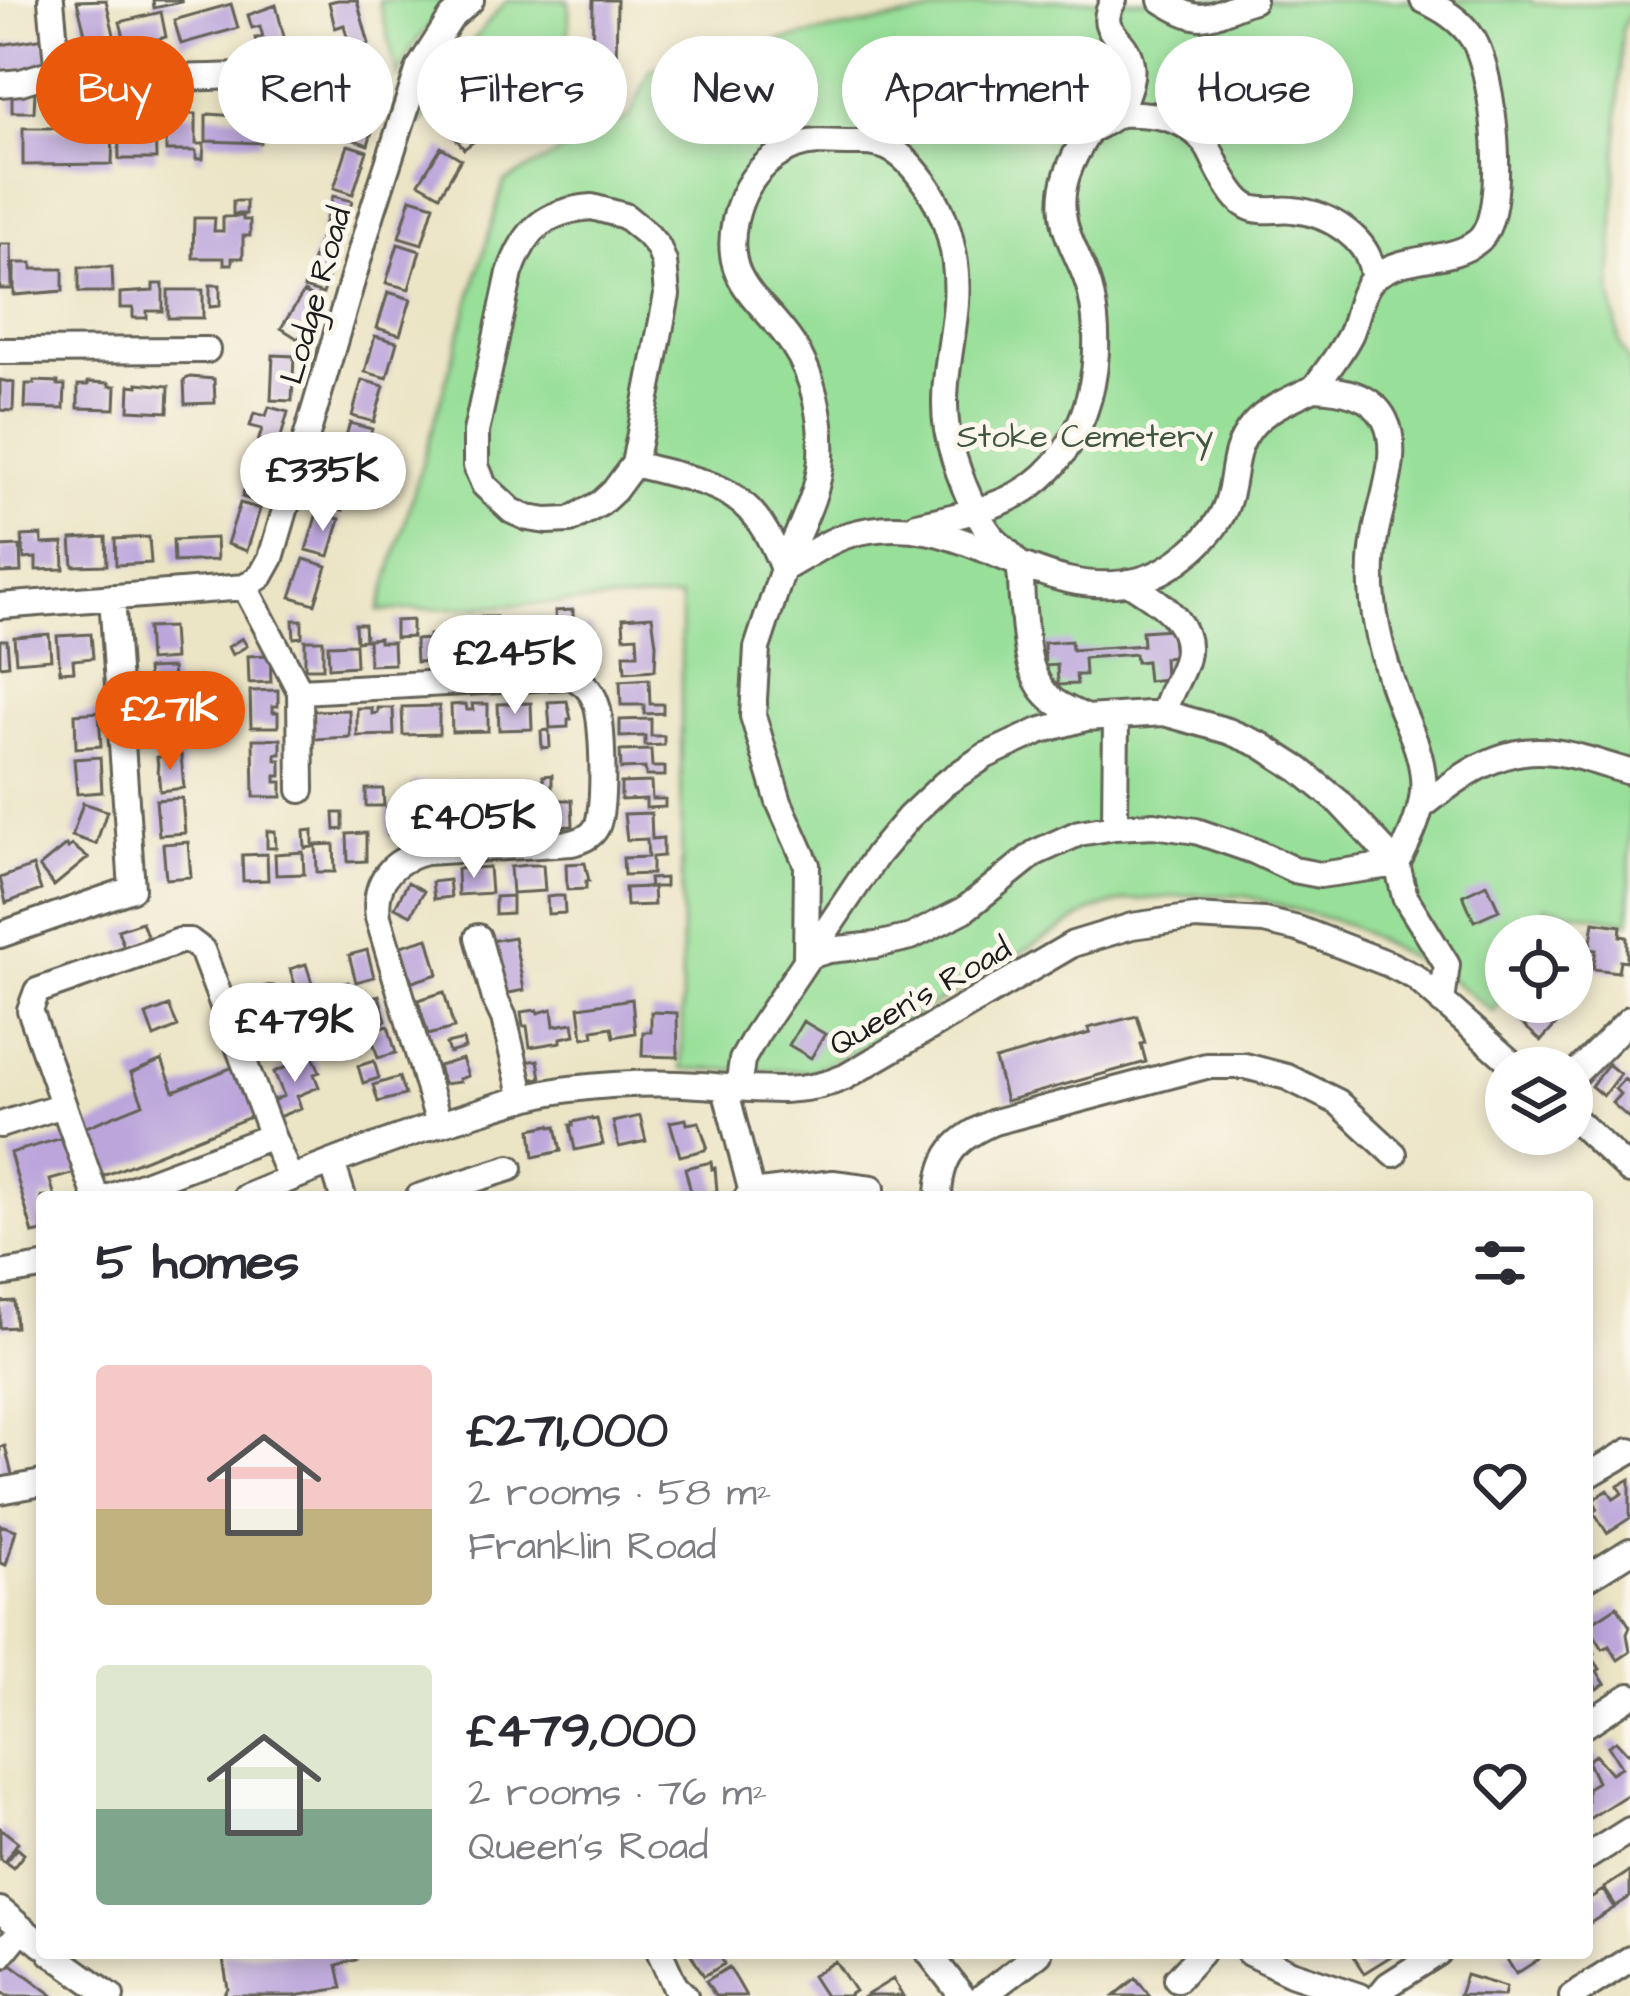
<!DOCTYPE html>
<html lang="en">
<head>
<meta charset="utf-8">
<style>
	:root { --surface:#fff; --page:#f2f2f3; --text:#2b2b33; --muted:#7c7c81; --accent:#ea580c }
	body { margin:0; font-family:"Architects Daughter",sans-serif; background:var(--page); color:var(--text); height:100vh; display:flex; flex-direction:column; font-size:45px; white-space:nowrap }
	* { box-sizing:border-box; margin:0 }
	p { font-size:39px; color:var(--muted) }
	.icon { flex:none; width:66px; height:66px; fill:none; stroke:currentColor; stroke-width:2; stroke-linecap:round; stroke-linejoin:round }
	.map { position:relative; flex:1; overflow:hidden }
	.panel { position:absolute; left:36px; top:1191px; width:1557px; height:768px; display:flex; flex-direction:column; background:var(--surface); border-radius:12px; box-shadow:0 6px 18px #0003 }
	.panel>* { flex:none }
	.guide { position:absolute; left:36px; top:36px; width:1560px; height:108px; display:flex; gap:24px }
	.controls { position:absolute; left:1485px; top:915px; display:grid; gap:24px }
	.controls a { display:grid; place-items:center; width:108px; height:108px; border-radius:50%; background:var(--surface); box-shadow:0 6px 18px #0003; font-size:60px }
	.price { position:absolute; translate:-50% -102px; padding:0 27px; border-radius:42px; background:#fff; color:#222; font-size:39px; line-height:78px; filter:drop-shadow(0 3px 6px #0008) }
	.price::after { content:''; position:absolute; left:50%; top:72px; width:36px; height:27px; margin-left:-18px; background:inherit; clip-path:polygon(0 0,100% 0,50% 100%) }
	.price.active { background:var(--accent); color:#fff }
	ul { padding:0; list-style:none }
	li { display:flex; align-items:center; gap:36px; height:300px; padding:0 60px }
	li span { display:grid; place-items:center; flex:none; width:336px; height:240px; border-radius:12px; color:#555 }
	li>.icon { margin-inline-start:auto }
	span .icon { width:144px; height:144px; fill:#fffc; stroke-width:1 }
	li b { font-size:51px }
	h2 { display:flex; justify-content:space-between; align-items:center; height:144px; padding:0 60px; font-size:51px }
	.tag { padding:0 42px; border-radius:54px; background:var(--surface); box-shadow:0 6px 18px #0003; font-size:42px; line-height:108px }
	.tag.active { background:var(--accent); color:#fff }
	.map>svg:first-child { display:block }
	.green { fill:#98df99; stroke:#5a7e5a; stroke-width:3 }
	.building { fill:#bba5db }
	.lines { fill:none; stroke-linecap:round; stroke-linejoin:round }
	.minor-casing { stroke:#646257; stroke-width:30 }
	.minor { stroke:#fff; stroke-width:24 }
	.labels { text-anchor:middle; stroke-width:10; stroke-linejoin:round; paint-order:stroke }
	.street-label { font-size:33px; fill:#1c1c1c; stroke:#fbf7ec }
	.park-label { font-size:33px; fill:#415642; stroke:#fbf7ec }
</style>
</head>
<body>
<div class="map">
<svg width="1630" height="1996" viewBox="0 0 1630 1996">
	<rect width="100%" height="100%" fill="#fbf7ec"/>
	<filter id="ink" filterUnits="userSpaceOnUse"><feTurbulence type="fractalNoise" baseFrequency=".00833" numOctaves="2"/><feDisplacementMap in="SourceGraphic" scale="24" xChannelSelector="R" yChannelSelector="G"/><feConvolveMatrix kernelMatrix="1 2 1 2 8 2 1 2 1" color-interpolation-filters="sRGB"/></filter>
	<filter id="wash" filterUnits="userSpaceOnUse"><feTurbulence type="fractalNoise" baseFrequency=".004" numOctaves="4" result="noise"/><feDisplacementMap in="SourceGraphic" scale="48" xChannelSelector="R" yChannelSelector="G"/><feGaussianBlur stdDeviation="2.7" result="paint"/><feColorMatrix in="noise" values="0 0 0 0 0 0 0 0 0 0 0 0 0 0 0 0 0 1.4 0 .05"/><feComposite in="paint" operator="in"/></filter>
	<g filter="url(#wash)">
		<rect width="100%" height="100%" fill="#ebe4c5"/>
		<path class="green" d="M379,0H449L412,47L398,78Z
			M507,0H569V66L501,65L416,126C443,80 471,40 507,0Z
			M1007,0H1530L1534,4L1630,3V12L1622,29L1611,291L1620,345L1630,364V922L1545,907L1543,936H1506V997L1493,1012L1452,980L1347,924L1245,896L1196,895L1124,901L1093,910L856,1051L811,1071L682,1069L681,598L379,611L504,182L630,116L651,69C769,40 888,20 1007,0Z"/>
		<g id="blocks">
			<path class="building" d="M106,0L118,52L91,58L77,1Z
				M153,0H181L182,2L154,8Z
				M338,0H357L369,44L340,52L337,40L347,37L344,25L335,28L329,2Z
				M593,0H617L616,71L592,70Z
				M231,4L238,28L181,44L174,20Z
				M276,5L286,45L259,52L255,38L263,37L260,26L252,28L248,15Z
				M161,12L166,37L127,48L120,22Z
				M45,38L49,66L0,73V45Z
				M557,83L595,84L594,108L556,107Z
				M537,88L544,111L507,123L499,100Z
				M12,92H35L34,112H12Z
				M362,96L381,102L368,145L349,138Z
				M482,104L497,124L464,149L449,130Z
				M138,111H155L156,159H119L118,115H133V127H138Z
				M166,114H196V144H204L203,159H196V151H166Z
				M209,114L262,118L261,143L206,141V116Z
				M92,123H113L112,164L23,165V128H68V125L92,126Z
				M348,145L367,151L353,194L334,188Z
				M441,147L461,159L440,195L419,183Z
				M333,196L352,201L339,244L320,238Z
				M411,198L434,205L422,244L399,237Z
				M233,201H246V214H233Z
				M243,216V220H250V236H243V258H232V264H224V258H193L194,218H215L214,231H223V217Z
				M0,244H11L12,289H0Z
				M318,244L337,250L323,294L304,288Z
				M398,244L420,251L409,289L386,283Z
				M14,263H32V269H63V291L14,295Z
				M79,267H112L113,292H79Z
				M153,284H163V311H147V318H133V308H120V293L153,291Z
				M210,285H220V306L210,307Z
				M168,290H203V318H168Z
				M304,292L321,303L298,339L281,328Z
				M388,292L411,299L400,335L377,328Z
				M375,336L397,342L387,378L365,372Z
				M273,355L294,356L292,401L271,400Z
				M190,377L214,379L215,403L185,404L184,380Z
				M0,380L14,383L13,411L0,410Z
				M362,380L384,386L374,422L352,416Z
				M34,381L58,382V385H65L64,409L25,408L26,384H34Z
				M88,382L109,383V386H116L115,409L78,408V385H88Z
				M138,383L169,386L168,412L129,410L130,385L138,386Z
				M269,407L288,412L276,455L256,449L262,429L250,426L254,413L266,416Z
				M350,423L372,429L361,465L339,459Z
				M255,454L274,460L261,503L242,497Z
				M330,465L354,472L343,510L320,503Z
				M240,503L260,509L247,551L227,544Z
				M317,513L340,519L329,556L306,550Z
				M41,535L42,544L63,543L64,569L36,570V558L24,559L22,536Z
				M106,537L107,565L73,566L71,539Z
				M149,537L151,563L116,565L115,539Z
				M216,538L217,560L174,562L173,540Z
				M20,546L21,572L0,573V547Z
				M304,559L327,566L315,604L291,597Z
				M573,610V627L556,628L555,611Z
				M652,616L656,644L655,670L625,672L624,654H638L637,636L624,637L623,618Z
				M478,617H496V634H478Z
				M293,620H302V637L294,638Z
				M412,620V637L395,638V621Z
				M355,624H364L365,640L356,641Z
				M172,627L174,659L149,661L147,628Z
				M592,627L593,654H577L576,628Z
				M523,628L524,655L500,656L499,634L513,633V629Z
				M529,628H541V632L555,631L556,653L530,654Z
				M1171,629L1174,657L1164,658L1165,679L1148,681L1146,661L1136,662L1135,654L1084,658L1085,675H1076L1077,684L1058,685L1057,665L1045,666L1044,643L1071,641L1072,650L1143,645L1142,631Z
				M451,633H463V636H477L478,658L452,659Z
				M49,634L51,659L16,662L14,637Z
				M91,634L93,658L73,660L74,671L60,672L57,636Z
				M429,635H439L440,661L416,662L415,640L429,639Z
				M242,638L247,646L232,655L228,647Z
				M379,638V642H393L394,664L369,665L368,639Z
				M0,640H7L9,665L0,666Z
				M305,640H323V668H305Z
				M355,644L356,666L329,668L328,645Z
				M270,655L271,682L249,683L248,656Z
				M172,668L175,702L150,704L147,669Z
				M649,679L650,704H663V713L644,714V705H621L620,681Z
				M278,690V706H273V712H278V727H251L250,691Z
				M567,701L571,719H568V727L550,728L548,702Z
				M531,703L532,729L499,730L498,704Z
				M466,704L467,710H473L472,704H488V731L452,732L451,705Z
				M439,706V734L403,735L402,707Z
				M357,708H372V714L378,713V708H393L394,735L357,736Z
				M349,710L350,737L313,739V711Z
				M99,712L101,746L76,748L75,714Z
				M179,712L181,746L156,747L154,713Z
				M651,719V736H664V745L645,746V736L620,737V720Z
				M549,730L550,747L542,748L541,731Z
				M253,739H281V754H276V760H281V776H276V782H282V797H254Z
				M651,750L652,767H665V776H646L645,768L621,769L620,751Z
				M181,755L184,788L160,791L157,757Z
				M100,757L102,792L77,794L74,759Z
				M552,775V792L544,793L543,776Z
				M462,780L463,798H455L453,781Z
				M413,782H421L422,799L413,800Z
				M651,782L652,799H665V807L646,808V799L621,800V783Z
				M366,789H383L384,806H366Z
				M182,798L185,833L159,835L156,800Z
				M536,800L538,828H522V823H516V829L501,830L500,824L494,825L495,830L480,831L478,803Z
				M553,800H572L573,826L554,827Z
				M83,803L107,811L96,844L72,836Z
				M454,805L456,831L423,833L421,807Z
				M387,808H412L413,834L388,835Z
				M334,813H343V829L335,830Z
				M651,813L652,839L663,838V856L652,857V874L624,875L623,858L648,857L647,839L627,840L624,814Z
				M313,830V847L305,848L304,831Z
				M267,831H275L276,848H267Z
				M366,833V861L348,862L347,834Z
				M188,842L191,877L166,879L163,844Z
				M334,844L335,872H317L316,845Z
				M66,845L68,848L72,845L88,858L54,886L39,867Z
				M303,852L304,874L276,875L275,854Z
				M267,854L268,880L243,881L242,855Z
				M585,863L589,881H586V889L567,890L566,864Z
				M527,865H543L545,891L512,893L510,867Z
				M33,866L41,890L6,903L0,878Z
				M489,867L491,893L458,895L457,869Z
				M665,878V887H650L649,879Z
				M449,880L451,897L434,899L432,882Z
				M408,882L424,891L411,915L395,907Z
				M1487,884L1499,910L1474,921L1463,895Z
				M653,887L654,905L626,906L625,888Z
				M512,896V913L495,914V897Z
				M556,896H564L565,913L548,914L547,897Z
				M142,922L149,941L125,950L118,930Z
				M1594,922L1621,926L1620,936L1627,937V961L1620,960L1618,972L1593,969L1596,950L1590,949Z
				M514,937L524,990L499,995L484,942Z
				M428,938L438,974L412,982L401,946Z
				M367,950L374,977L356,982L349,955Z
				M306,964L332,1047L316,1052L290,969Z
				M348,982L354,999L337,1004L332,987Z
				M444,992L454,1028L428,1035L418,1000Z
				M379,995L386,1021L368,1026L361,1000Z
				M632,999L635,1033L614,1037L612,1027L593,1030L594,1036L583,1038L579,1007Z
				M1534,1002H1544L1562,1018L1541,1041L1518,1020Z
				M169,1006L178,1027L154,1037L146,1015Z
				M552,1009L554,1026L573,1023L575,1035L561,1038V1042L530,1047L527,1026H523L521,1012L537,1010L538,1013Z
				M651,1012L677,1013L678,1057L642,1056L643,1032H651Z
				M1137,1016L1145,1043L1141,1044L1146,1062L1006,1101L995,1060L1090,1033L1088,1028Z
				M803,1021L825,1034L811,1058L789,1045Z
				M388,1026L396,1053L378,1058L370,1031Z
				M463,1040L465,1048L449,1053L446,1044Z
				M313,1056L320,1072L314,1074L319,1087L297,1096L301,1108L276,1118L270,1102L284,1096L274,1072Z
				M462,1059L468,1076L459,1079L460,1082L443,1084L438,1066Z
				M162,1060L174,1091L238,1065L258,1114L96,1179L76,1131L143,1104L131,1073Z
				M538,1060L541,1078L528,1080L519,1063Z
				M374,1061L379,1078L363,1083L358,1066Z
				M1608,1064L1620,1074L1603,1096L1591,1086Z
				M399,1077L405,1095L378,1102L373,1085Z
				M1624,1079L1630,1084V1119L1612,1103L1620,1094L1615,1089Z
				M640,1116L646,1141L619,1147L613,1122Z
				M591,1118L592,1120L597,1119L603,1144L575,1150L570,1125H573V1122Z
				M686,1119L687,1124L699,1122L707,1146L705,1150L680,1156L670,1122Z
				M550,1125L551,1127L556,1126L561,1151L534,1157L531,1129Z
				M69,1136L79,1172L50,1180L55,1197H42V1232L33,1234L10,1153Z
				M711,1162L712,1169L715,1168L717,1191L692,1196L685,1168Z
				M14,1301L16,1327L0,1328V1302Z
				M5,1446L14,1483L0,1485V1447Z
				M1630,1479V1518L1607,1533L1594,1512L1598,1509L1593,1500L1608,1490L1614,1499L1623,1493L1618,1486Z
				M0,1525L16,1530L6,1565L0,1563Z
				M1617,1606L1630,1627L1627,1634L1630,1652L1618,1660L1609,1646L1603,1649L1588,1625Z
				M1587,1640L1595,1653L1591,1655L1600,1669L1597,1671L1605,1684L1597,1689L1589,1676L1587,1678Z
				M1616,1741L1627,1753L1630,1751V1793L1587,1820V1788L1597,1782L1587,1761L1595,1755L1611,1773L1621,1767L1608,1746Z
				M0,1828L18,1842L4,1862L0,1859Z
				M17,1848L24,1854L13,1868L5,1862Z
				M1630,1871V1897L1616,1906L1604,1888Z
				M1603,1890L1614,1908L1587,1925V1900Z
				M222,1953H355L356,1960L337,1965L342,1988L295,1996H223L228,1989Z
				M690,1953H732L722,1959L724,1964L704,1976Z
				M1351,1953H1396L1364,1973Z
				M1503,1953H1536L1539,1959L1516,1974Z
				M6,1960L54,1996H7L4,1993L0,1996V1967Z
				M835,1961L855,1991L847,1996H825L812,1976Z
				M729,1967L738,1982L746,1996H715L706,1981Z
				M1466,1975L1506,1987L1504,1996L1459,1995Z
				M1136,1978L1150,1996H1114Z
				M893,1979L903,1996H865Z"/>
		</g>
	</g>
	<g filter="url(#ink)">
		<use href="#blocks" fill-opacity="0" stroke="#646257" stroke-width="3"/>
		<g class="lines">
			<defs>
				<path id="minor" d="M51,0L57,64L78,81C173,77 268,78 362,68
					M1161,0C1206,29 1206,15 1253,0
					M0,84L21,82L63,69
					M1119,114C1150,113 1185,116 1205,143C1213,154 1216,166 1223,177C1229,187 1236,200 1247,206C1261,214 1278,208 1293,210C1328,213 1372,239 1373,278
					M873,141C907,122 918,77 956,68C1010,55 1055,136 1086,131C1097,129 1108,119 1119,114C1124,98 1134,80 1131,64C1127,35 1093,33 1114,0
					M592,207L625,216L647,234L658,247L664,262L667,295L634,464L614,491L601,503L570,520L547,521L528,518L512,511L484,485L476,466V432L510,273C525,229 545,211 592,207Z
					M0,351L207,350
					M1314,388C1341,389 1372,394 1385,420C1402,454 1380,503 1375,537C1371,558 1371,581 1373,601C1377,637 1388,674 1401,708C1410,730 1421,752 1423,777C1426,806 1410,839 1397,864L1320,875L1294,870L1254,851L1196,831L1154,825L1115,827L1079,833L1035,853L964,910L911,937L876,945L829,950L806,957L807,865L779,802L753,716L757,648L783,569C804,558 825,542 848,535C961,500 1033,607 1140,580C1173,571 1216,536 1227,503C1237,474 1230,453 1252,426C1267,408 1293,398 1314,388Z
					M1314,388C1327,371 1340,354 1350,335C1358,318 1360,290 1375,277C1404,253 1450,264 1478,241C1510,215 1494,72 1473,39C1461,20 1442,9 1423,0
					M634,464C713,485 751,483 783,569
					M917,525C946,518 979,512 1006,500C1084,466 1108,370 1091,294C1086,269 1071,249 1065,225C1056,189 1071,159 1090,130
					M783,569C796,534 819,496 821,458C823,421 814,376 793,345C763,299 721,284 735,220C743,185 762,159 796,146C817,139 837,144 859,143C887,142 902,153 919,175C948,211 959,258 956,303C953,345 940,388 947,430C954,465 971,510 993,538C1000,546 1013,554 1018,564C1022,574 1021,590 1022,600C1026,633 1024,679 1054,701C1063,708 1076,712 1086,718
					M1128,582C1159,602 1202,626 1182,669C1175,686 1168,694 1164,713
					M245,587L300,691L570,676C583,682 591,689 596,703C603,720 606,814 596,828C591,837 582,840 572,843L425,852C392,860 373,881 378,917L439,1124
					M0,606L245,587L261,576L271,558L372,213L419,68L451,18L471,0
					M300,691L301,790
					M1420,808C1454,781 1492,751 1538,751C1568,751 1601,764 1630,772
					M1115,827L1116,717
					M0,935L132,889L112,597
					M478,937L495,999L504,1018L523,1099
					M226,1014L270,999
					M1572,1077L1630,1019
					M725,1088L752,1193
					M738,1089L742,1060L756,1035L877,855L909,817L944,784L985,756L1039,731L1086,718L1164,713L1228,731L1261,745L1300,770L1339,802L1397,864L1405,897L1447,965L1442,1002
					M1572,1117L1630,1171
					M0,1125L63,1105
					M332,1162L343,1197
					M96,1197L30,1010L37,991L180,941H190L202,950L272,1136
					M110,1197L272,1136L290,1178
					M246,1197C320,1166 395,1137 472,1114C504,1104 537,1093 570,1089C611,1084 658,1082 700,1085C750,1088 797,1098 845,1077L1073,944L1132,926L1195,917L1264,921L1298,929L1389,964L1415,977L1517,1068
					M418,1197L510,1168
					M747,1197L752,1193L833,1183L872,1188
					M939,1197C940,1155 956,1138 994,1122L1206,1066H1245L1287,1077L1338,1102L1394,1154
					M0,1274L42,1267
					M1587,1476L1630,1451
					M0,1491L42,1483
					M1587,1578L1630,1551
					M1587,1724L1630,1696
					M1587,1857L1630,1830
					M0,1910L42,1945
					M51,1953L111,1996
					M660,1953L675,1986L685,1996
					M929,1953L962,1996
					M1249,1953L1291,1973L1360,1996
					M0,1956L22,1929
					M1177,1979L1201,1953
					M983,1996L1039,1953
					M1379,1996L1388,1985L1438,1953
					M1572,1996L1630,1959"/>
			</defs>
			<use href="#minor" class="minor-casing"/>
			<use href="#minor" class="minor"/>
		</g>
	</g>
	<g class="labels">
		<g class="street-label">
			<text transform="translate(314 295) rotate(-74)" y="12">Lodge Road</text>
			<text transform="translate(919 995) rotate(-30)" y="12">Queen's Road</text>
		</g>
		<g class="park-label">
			<text x="1085" y="447">Stoke Cemetery</text>
		</g>
	</g>
</svg>
<div class="controls">
<a><svg class="icon" aria-label="locate" viewBox="0 0 24 24"><circle cx="12" cy="12" r="6"/><path d="M12 2v4M12 18v4M2 12h4M18 12h4"/></svg></a>
<a><svg class="icon" aria-label="layers" viewBox="0 0 24 24"><path d="M12 4l9 5-9 5-9-5zM3 14l9 5 9-5"/></svg></a>
</div>
<b class="price" style="left:323px;top:534px">£335K</b>
<b class="price" style="left:515px;top:717px">£245K</b>
<b class="price active" style="left:170px;top:773px">£271K</b>
<b class="price" style="left:474px;top:881px">£405K</b>
<b class="price" style="left:295px;top:1085px">£479K</b>
<div class="guide">
<a class="tag active">Buy</a>
<a class="tag">Rent</a>
<a class="tag">Filters</a>
<a class="tag">New</a>
<a class="tag">Apartment</a>
<a class="tag">House</a>
</div>
<section class="panel">
<h2>5 homes<svg class="icon" aria-label="filters" viewBox="0 0 24 24"><path d="M4 7h16M4 17h16"/><circle cx="9" cy="7" r="2"/><circle cx="15" cy="17" r="2"/></svg></h2>
<ul>
<li><span style="background:linear-gradient(#f6c9c9 60%,#c2b280 0)"><svg class="icon" aria-label="home" viewBox="0 0 24 24"><path d="M3 11l9-7 9 7M6 9v11h12V9"/></svg></span><div><b>£271,000</b><p>2 rooms · 58 m²</p><p>Franklin Road</p></div><svg class="icon" aria-label="heart" viewBox="0 0 24 24"><path d="M12 20l-8-8c-3-5 5-10 8-4 3-6 11-1 8 4z"/></svg></li>
<li><span style="background:linear-gradient(#dfe7d0 60%,#7fa58c 0)"><svg class="icon" aria-label="home" viewBox="0 0 24 24"><path d="M3 11l9-7 9 7M6 9v11h12V9"/></svg></span><div><b>£479,000</b><p>2 rooms · 76 m²</p><p>Queen's Road</p></div><svg class="icon" aria-label="heart" viewBox="0 0 24 24"><path d="M12 20l-8-8c-3-5 5-10 8-4 3-6 11-1 8 4z"/></svg></li>
</ul>
</section>
</div>
</body>
</html>
